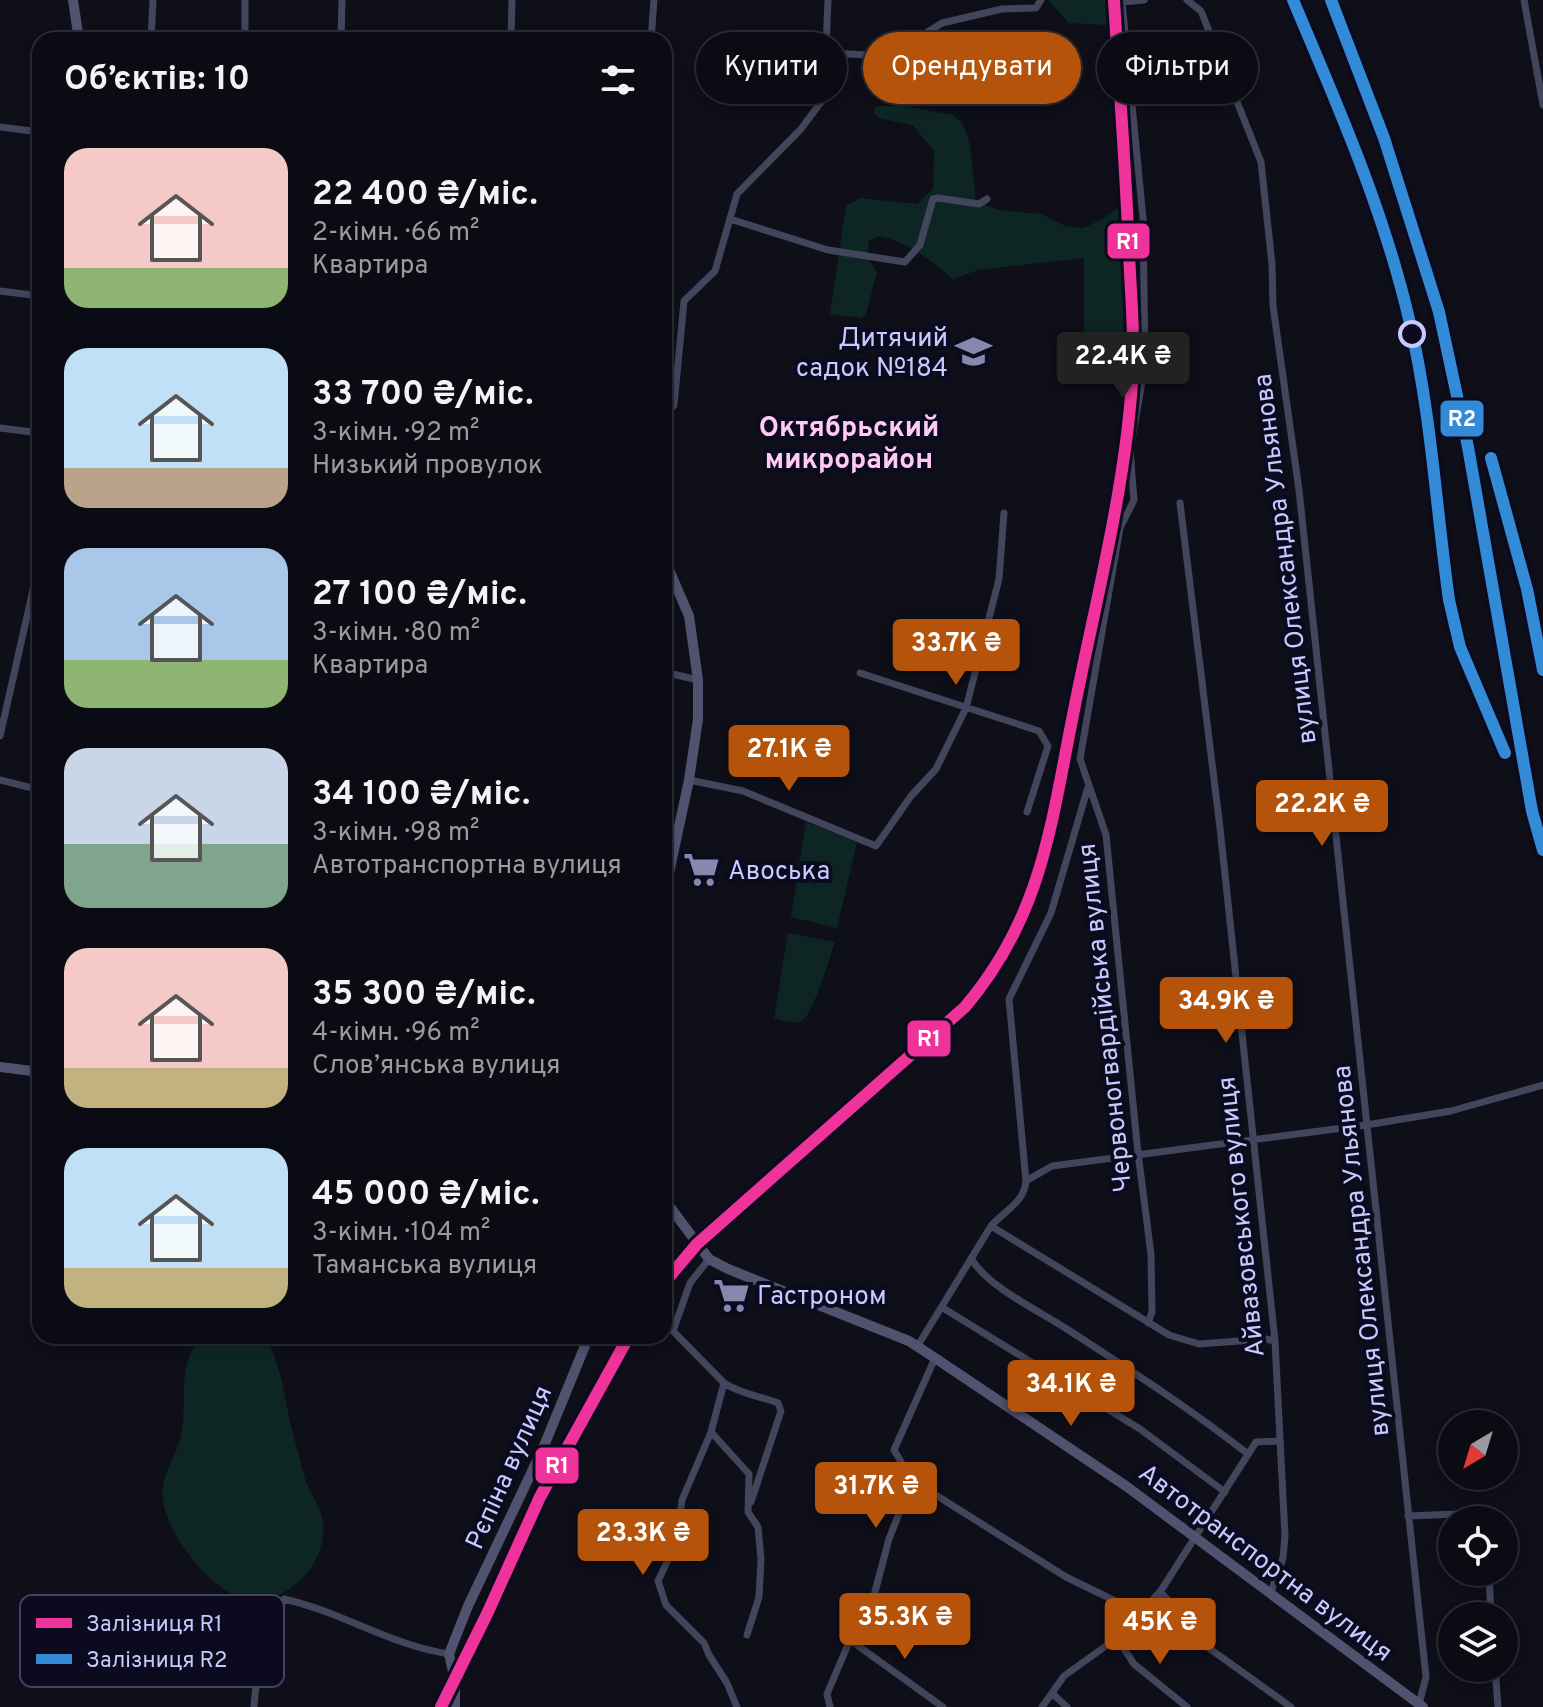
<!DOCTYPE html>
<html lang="uk">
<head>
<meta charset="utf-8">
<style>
	:root { --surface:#0b0b14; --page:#191922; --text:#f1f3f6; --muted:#9a9ba0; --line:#2b2b34; --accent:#b45309 }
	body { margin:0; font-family:Overpass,sans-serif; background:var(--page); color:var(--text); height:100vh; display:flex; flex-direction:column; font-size:30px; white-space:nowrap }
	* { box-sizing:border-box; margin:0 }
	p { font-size:26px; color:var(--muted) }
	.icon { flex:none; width:44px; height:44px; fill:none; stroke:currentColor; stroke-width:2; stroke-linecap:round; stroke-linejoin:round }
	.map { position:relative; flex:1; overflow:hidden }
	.details { position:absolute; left:32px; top:32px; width:640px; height:1312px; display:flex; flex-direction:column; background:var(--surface); border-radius:24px; box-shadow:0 4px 12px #0003,0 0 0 2px var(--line) }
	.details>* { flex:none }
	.banner { position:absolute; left:696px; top:32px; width:726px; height:72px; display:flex; gap:16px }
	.needle { width:52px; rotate:218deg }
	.buttons { position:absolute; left:1438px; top:1410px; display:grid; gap:16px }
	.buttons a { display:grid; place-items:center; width:80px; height:80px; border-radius:50%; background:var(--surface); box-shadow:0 4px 12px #0003,0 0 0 2px var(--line); font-size:40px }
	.price { position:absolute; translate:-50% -68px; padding:0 18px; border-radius:8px; background:var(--accent); color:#fff; font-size:26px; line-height:52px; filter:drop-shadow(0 2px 4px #0008) }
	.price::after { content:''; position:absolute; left:50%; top:48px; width:24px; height:18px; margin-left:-12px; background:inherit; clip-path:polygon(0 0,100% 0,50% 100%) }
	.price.on { background:#222; color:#fff }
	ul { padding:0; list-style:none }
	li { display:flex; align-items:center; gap:24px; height:200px; padding:0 32px }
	li span { display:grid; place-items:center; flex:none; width:224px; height:160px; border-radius:24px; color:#555 }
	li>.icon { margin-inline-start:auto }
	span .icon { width:96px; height:96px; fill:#fffc; stroke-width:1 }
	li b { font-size:34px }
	h2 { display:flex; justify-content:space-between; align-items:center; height:96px; padding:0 32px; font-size:34px }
	.chip { padding:0 28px; border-radius:36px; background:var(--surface); box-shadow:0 4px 12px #0003,0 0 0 2px var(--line); font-size:28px; line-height:72px }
	.chip.on { background:var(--accent); color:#fff }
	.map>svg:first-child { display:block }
	.green { fill:#0d2624 }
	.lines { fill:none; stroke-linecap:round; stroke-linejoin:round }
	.street { stroke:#42455c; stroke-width:7 }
	.secondary { stroke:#50526f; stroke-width:10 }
	.rail-1-casing { stroke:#0b0a1f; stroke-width:18 }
	.rail-2-casing { stroke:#0b0a1f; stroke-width:18 }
	.rail-1 { stroke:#ef339a; stroke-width:12 }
	.rail-2 { stroke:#338bd7; stroke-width:12 }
	.stop-dot { fill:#0b0a1f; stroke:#c9c9ff; stroke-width:4 }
	.labels { text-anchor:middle; stroke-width:8; stroke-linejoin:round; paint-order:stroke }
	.poi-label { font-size:26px; fill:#c9c9ff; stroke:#0b0a1f; text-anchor:start }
	.street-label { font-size:26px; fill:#c9c9ff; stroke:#0b0a1f }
	.neighbourhood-label { font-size:28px; font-weight:bold; fill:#ffcbf3; stroke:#0b0a1f }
	.key { fill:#0b0a1f; stroke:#444362; stroke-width:2 }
	.key-label { font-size:22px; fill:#c9c9ff }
	.line-badge { stroke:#0b0a1f; stroke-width:3 }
	.badge-label { font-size:22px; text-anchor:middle; font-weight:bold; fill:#fff }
</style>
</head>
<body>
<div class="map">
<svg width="1543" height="1707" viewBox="0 0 1543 1707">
	<rect width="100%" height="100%" fill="#0f0f1a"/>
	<path class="green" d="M1048,0H1106L1107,25L1069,23Z
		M876,106H903L953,115L963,124L970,145L976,201L998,210L1041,214L1065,226L1083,228L1101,220L1120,206L1124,297L1122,384L1084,382V258L978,270L953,279C932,261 905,240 878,236L869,241L867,257L877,272L866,314L861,318L830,314L846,206L860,198L917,204L933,189L934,151L913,125L879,118L873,112Z
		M806,822L857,842L837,928L791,917Z
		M788,933L835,942C830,957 814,1010 804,1019C795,1026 783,1020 774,1018Z
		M201,1336H265C283,1367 285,1406 295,1441C299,1455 302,1469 306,1482C311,1495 321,1508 323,1521C326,1554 307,1581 279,1595C272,1598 265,1603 256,1602C217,1600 166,1536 163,1499C160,1475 177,1457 181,1435C189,1398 175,1370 201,1336Z"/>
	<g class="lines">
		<path class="street" d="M1144,0L1122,2L1143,218L1145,365L1130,450L1134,500L1120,528L1080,759L1106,835L1138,1153L1151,1254L1152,1312L1148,1323
			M1187,0L1201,11L1261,162L1272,264L1273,306L1299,490L1426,1677L1419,1704
			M1524,0L1543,105
			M151,40L153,0
			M245,40V0
			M341,40L342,0
			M511,40L512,0
			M651,40L654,0
			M826,53L890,56L942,23L1002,9L1036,8L1041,0
			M0,127L40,132
			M730,219L828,250L905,262L920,245L933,199L938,198L979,204L987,199
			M0,291L40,296
			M664,417L674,405L684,301L715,271L737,194L801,129L824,98L828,0
			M0,428L40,433
			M1180,503L1220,828L1275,1341L1285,1536L1283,1558L1271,1592
			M664,672L698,680
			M860,673L1039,731L1048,746L1027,812
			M0,736L40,559
			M0,780L40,790
			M689,780L743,791L876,846L911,796L936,769L966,708L999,579L1004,513
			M1026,1181L1009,999L1051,913L1088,787
			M991,1226L1169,1335L1199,1344L1266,1339L1275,1341
			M971,1258C987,1287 1040,1311 1070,1331C1130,1370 1191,1409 1248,1454
			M709,1259L690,1283L673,1331L724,1383L711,1432L749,1474L748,1512L758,1527L761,1559L759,1597L747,1635
			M943,1308L1140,1429L1225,1492
			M917,1347L991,1226C1005,1210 1024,1203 1026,1181L1052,1166L1366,1125L1451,1111L1543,1085
			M724,1383C741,1394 759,1396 778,1403L781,1411L751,1502
			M711,1432L682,1500L676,1543L658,1581L666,1605L704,1643L709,1655L727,1683L737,1707
			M912,1480L1066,1577L1142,1614
			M1408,1516L1482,1513L1485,1520
			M1489,1572L1491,1616
			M1160,1592L1187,1619L1206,1646L1291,1707
			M1117,1638L1134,1664L1187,1707
			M850,1640L943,1707
			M1495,1668L1498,1707
			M1052,1693L1067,1707
			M254,1707C256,1668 268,1635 284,1599C342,1612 390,1645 449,1654
			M830,1707L827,1694L850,1640L872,1603L889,1539L912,1480L894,1450L935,1358
			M1042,1707L1064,1676L1117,1638L1160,1592L1256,1442L1279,1441"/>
		<path class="secondary" d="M73,0L79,40
			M664,558L689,616L698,680V719L689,780L664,896
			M0,1067L40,1072
			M664,1199L709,1259L728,1269L909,1341L935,1358L1126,1486L1423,1707
			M455,1707V1681L449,1654L468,1606L544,1446L589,1336"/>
		<defs>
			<path id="rail-1" d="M664,1283L697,1244L965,1007C1043,915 1051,823 1074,710C1095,604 1125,490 1132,382C1135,339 1131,297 1129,254C1126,169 1119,85 1114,0
				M441,1707L487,1614L540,1497L629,1336"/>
			<path id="rail-2" d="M1293,0C1337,104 1383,208 1409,319C1431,411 1436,507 1449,600L1460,647L1505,753
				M1331,0L1384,138L1439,312L1468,447L1532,811L1543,850
				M1491,458L1527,589L1543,670"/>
		</defs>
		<use href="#rail-1" class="rail-1-casing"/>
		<use href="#rail-2" class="rail-2-casing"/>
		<use href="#rail-1" class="rail-1"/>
		<use href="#rail-2" class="rail-2"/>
	</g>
	<defs>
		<symbol id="school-bare" viewBox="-9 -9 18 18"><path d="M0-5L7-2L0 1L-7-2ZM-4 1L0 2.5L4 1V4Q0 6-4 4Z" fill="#8888af" stroke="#0b0a1f" stroke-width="2.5" paint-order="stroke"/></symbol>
		<symbol id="supermarket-bare" viewBox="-9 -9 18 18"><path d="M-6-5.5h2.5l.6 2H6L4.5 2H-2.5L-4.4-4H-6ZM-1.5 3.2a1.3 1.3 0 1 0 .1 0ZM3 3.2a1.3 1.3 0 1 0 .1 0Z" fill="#8888af" stroke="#0b0a1f" stroke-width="2.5" paint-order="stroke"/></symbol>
	</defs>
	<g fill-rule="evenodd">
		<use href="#school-bare" x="948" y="326" width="51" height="51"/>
		<use href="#supermarket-bare" x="676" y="844" width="51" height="51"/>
		<use href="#supermarket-bare" x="706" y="1270" width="51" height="51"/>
	</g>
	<circle class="stop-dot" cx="1412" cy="334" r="12"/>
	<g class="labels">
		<g class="poi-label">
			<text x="948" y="346" text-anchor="end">Дитячий<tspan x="948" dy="30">садок №184</tspan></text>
			<text x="728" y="879">Авоська</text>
			<text x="757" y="1304">Гастроном</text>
		</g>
		<g class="street-label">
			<text transform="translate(1284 559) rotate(-97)" y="9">вулиця Олександра Ульянова</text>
			<text transform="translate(1104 1018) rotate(-96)" y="9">Червоногвардійська вулиця</text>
			<text transform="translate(1240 1217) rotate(-96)" y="9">Айвазовського вулиця</text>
			<text transform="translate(1360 1251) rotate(-96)" y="9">вулиця Олександра Ульянова</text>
			<text transform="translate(508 1467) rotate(-66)" y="9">Рєпіна вулиця</text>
			<text transform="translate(1266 1562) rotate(37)" y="9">Автотранспортна вулиця</text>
		</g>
		<g class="neighbourhood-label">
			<text x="849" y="436">Октябрьский<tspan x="849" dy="32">микрорайон</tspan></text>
		</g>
	</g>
	<rect x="20" y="1595" width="264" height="92" rx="12" class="key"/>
	<rect x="36" y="1618" width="36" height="10" fill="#ef339a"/>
	<rect x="36" y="1654" width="36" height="10" fill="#338bd7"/>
	<g class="key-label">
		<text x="86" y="1631">Залізниця R1</text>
		<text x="86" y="1667">Залізниця R2</text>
	</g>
	<g class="line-badge">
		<rect x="1106" y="222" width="45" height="38" rx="8" fill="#ef339a"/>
		<rect x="1439" y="399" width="46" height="39" rx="8" fill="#338bd7"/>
		<rect x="906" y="1019" width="46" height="39" rx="8" fill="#ef339a"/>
		<rect x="534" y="1446" width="46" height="39" rx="8" fill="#ef339a"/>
	</g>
	<g class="badge-label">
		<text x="1128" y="249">R1</text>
		<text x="1462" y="426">R2</text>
		<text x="929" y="1046">R1</text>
		<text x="557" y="1473">R1</text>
	</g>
</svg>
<div class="buttons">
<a><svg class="needle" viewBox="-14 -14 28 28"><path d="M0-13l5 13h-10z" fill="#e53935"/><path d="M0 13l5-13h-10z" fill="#9a9ba0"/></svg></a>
<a><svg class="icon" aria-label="locate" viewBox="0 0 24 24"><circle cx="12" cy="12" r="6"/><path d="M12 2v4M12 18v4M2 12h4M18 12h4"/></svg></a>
<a><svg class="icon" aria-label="layers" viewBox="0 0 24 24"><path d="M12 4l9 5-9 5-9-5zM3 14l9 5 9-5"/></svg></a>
</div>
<b class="price on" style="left:1123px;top:400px">22.4K ₴</b>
<b class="price" style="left:956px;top:687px">33.7K ₴</b>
<b class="price" style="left:789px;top:793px">27.1K ₴</b>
<b class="price" style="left:1322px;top:848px">22.2K ₴</b>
<b class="price" style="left:1226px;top:1045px">34.9K ₴</b>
<b class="price" style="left:1071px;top:1428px">34.1K ₴</b>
<b class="price" style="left:876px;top:1530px">31.7K ₴</b>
<b class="price" style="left:643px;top:1577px">23.3K ₴</b>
<b class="price" style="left:905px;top:1661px">35.3K ₴</b>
<b class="price" style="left:1160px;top:1666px">45K ₴</b>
<div class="banner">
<a class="chip">Купити</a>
<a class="chip on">Орендувати</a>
<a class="chip">Фільтри</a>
</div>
<section class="details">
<h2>Об’єктів: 10<svg class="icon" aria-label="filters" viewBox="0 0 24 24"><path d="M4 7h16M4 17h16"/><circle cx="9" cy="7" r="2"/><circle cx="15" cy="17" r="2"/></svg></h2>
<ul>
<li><span style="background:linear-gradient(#f6c9c9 75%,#8fb573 0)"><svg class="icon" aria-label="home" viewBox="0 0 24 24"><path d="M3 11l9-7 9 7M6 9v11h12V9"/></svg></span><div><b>22 400 ₴/міс.</b><p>2-кімн. · 66 m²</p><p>Квартира</p></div></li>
<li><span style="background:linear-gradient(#bfe0f5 75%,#b9a48a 0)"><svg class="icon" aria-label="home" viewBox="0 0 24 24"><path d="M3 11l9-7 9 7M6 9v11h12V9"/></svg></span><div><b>33 700 ₴/міс.</b><p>3-кімн. · 92 m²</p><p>Низький провулок</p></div></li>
<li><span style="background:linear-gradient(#a9c7e8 70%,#8fb573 0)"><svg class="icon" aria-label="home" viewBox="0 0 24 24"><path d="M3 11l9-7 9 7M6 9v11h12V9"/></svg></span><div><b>27 100 ₴/міс.</b><p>3-кімн. · 80 m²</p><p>Квартира</p></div></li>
<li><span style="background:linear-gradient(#c9d6e8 60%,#7fa58c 0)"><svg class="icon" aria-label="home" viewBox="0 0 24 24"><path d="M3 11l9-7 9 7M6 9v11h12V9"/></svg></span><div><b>34 100 ₴/міс.</b><p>3-кімн. · 98 m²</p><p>Автотранспортна вулиця</p></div></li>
<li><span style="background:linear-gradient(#f6c9c9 75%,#c2b280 0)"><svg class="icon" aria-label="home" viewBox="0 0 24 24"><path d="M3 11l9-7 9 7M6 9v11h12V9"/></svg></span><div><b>35 300 ₴/міс.</b><p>4-кімн. · 96 m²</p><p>Слов’янська вулиця</p></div></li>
<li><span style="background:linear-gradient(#bfe0f5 75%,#c2b280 0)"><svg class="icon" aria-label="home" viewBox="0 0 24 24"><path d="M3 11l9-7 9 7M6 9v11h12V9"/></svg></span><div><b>45 000 ₴/міс.</b><p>3-кімн. · 104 m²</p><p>Таманська вулиця</p></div></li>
</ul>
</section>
</div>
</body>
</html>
